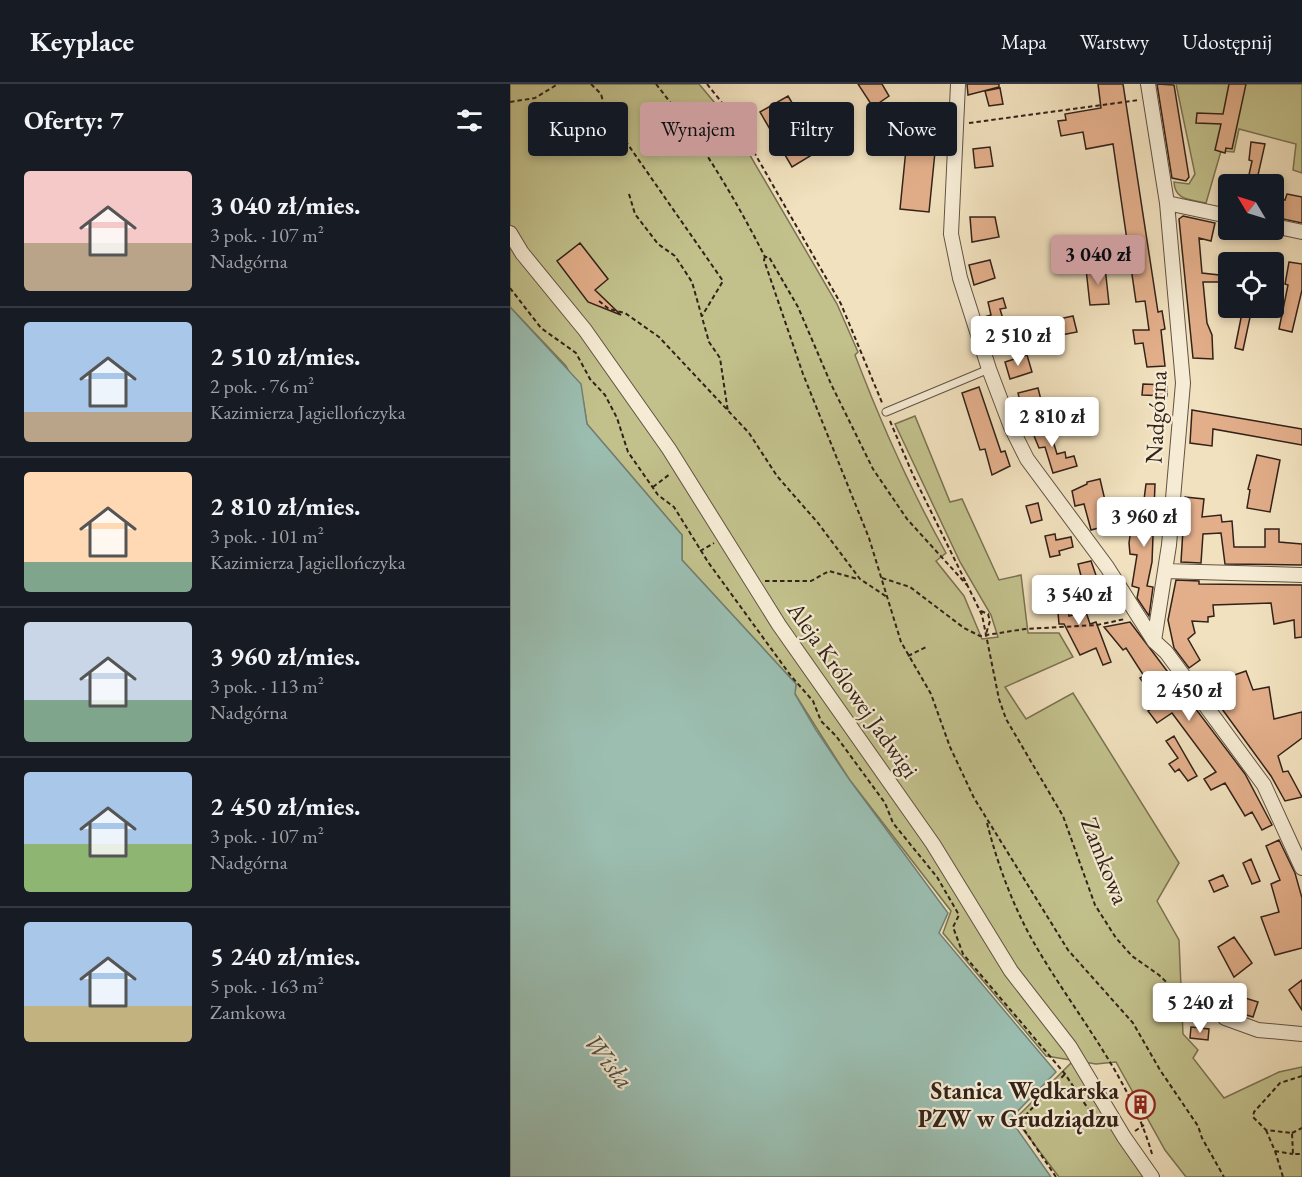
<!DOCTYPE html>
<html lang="pl">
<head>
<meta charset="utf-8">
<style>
	:root { --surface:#171b24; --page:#242831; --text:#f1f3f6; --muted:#9ea1a6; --line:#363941; --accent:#c59692 }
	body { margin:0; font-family:"EB Garamond",serif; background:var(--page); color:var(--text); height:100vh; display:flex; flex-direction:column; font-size:22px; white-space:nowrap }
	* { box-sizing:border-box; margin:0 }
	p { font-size:20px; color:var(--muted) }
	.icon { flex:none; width:33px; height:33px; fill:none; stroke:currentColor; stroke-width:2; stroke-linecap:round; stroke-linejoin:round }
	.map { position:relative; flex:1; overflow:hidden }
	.panel { display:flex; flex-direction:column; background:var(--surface); width:510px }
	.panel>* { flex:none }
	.banner { position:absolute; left:18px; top:18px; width:570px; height:54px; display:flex; gap:12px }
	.needle { width:39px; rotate:308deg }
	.fabs { position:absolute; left:708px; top:90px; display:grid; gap:12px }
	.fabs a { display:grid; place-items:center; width:66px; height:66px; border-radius:6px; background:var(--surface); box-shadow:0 3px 9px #0003; font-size:30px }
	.price { position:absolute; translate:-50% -51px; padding:0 14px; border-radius:6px; background:#fff; color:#222; font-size:20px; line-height:39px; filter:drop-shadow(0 2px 3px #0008) }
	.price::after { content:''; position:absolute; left:50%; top:36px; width:18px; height:14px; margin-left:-9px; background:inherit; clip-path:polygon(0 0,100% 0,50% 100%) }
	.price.current { background:var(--accent); color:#111 }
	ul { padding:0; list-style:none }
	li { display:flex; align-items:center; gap:18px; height:150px; padding:0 24px }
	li+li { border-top:2px solid var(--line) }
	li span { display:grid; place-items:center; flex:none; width:168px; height:120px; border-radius:6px; color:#555 }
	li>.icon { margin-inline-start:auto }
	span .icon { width:72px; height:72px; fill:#fffc; stroke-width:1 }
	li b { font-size:26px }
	h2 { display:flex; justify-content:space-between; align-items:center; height:72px; padding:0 24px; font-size:26px }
	.tag { padding:0 21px; border-radius:6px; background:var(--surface); box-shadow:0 3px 9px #0003; font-size:21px; line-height:54px }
	.tag.current { background:var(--accent); color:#111 }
	header { display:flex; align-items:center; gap:36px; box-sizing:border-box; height:84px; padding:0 30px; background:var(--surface); border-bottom:2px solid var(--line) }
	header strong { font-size:28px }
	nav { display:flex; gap:33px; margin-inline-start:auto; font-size:21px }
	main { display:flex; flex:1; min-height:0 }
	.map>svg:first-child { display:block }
	.green { fill:#c2c18c; stroke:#7a7252; stroke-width:1.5 }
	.water { fill:#9bbeb1; stroke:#718074; stroke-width:1.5 }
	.building { fill:#e3af8b; stroke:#332219; stroke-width:1.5 }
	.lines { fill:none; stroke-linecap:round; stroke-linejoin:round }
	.lane-casing { stroke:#625242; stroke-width:9 }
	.street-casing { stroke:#625242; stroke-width:16 }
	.path { stroke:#332219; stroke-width:2; stroke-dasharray:4.5 3; stroke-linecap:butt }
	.lane { stroke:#f6ecd5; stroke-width:7 }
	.street { stroke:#f6ecd5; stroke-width:14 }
	.labels { text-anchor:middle; stroke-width:4.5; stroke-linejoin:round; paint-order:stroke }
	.street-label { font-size:24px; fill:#332219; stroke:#f6ecd5 }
	.poi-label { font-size:24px; font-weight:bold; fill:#332219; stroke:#f6ecd5; text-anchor:end }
	.water-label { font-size:26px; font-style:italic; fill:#525147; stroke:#f6ecd5 }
</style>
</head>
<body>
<header>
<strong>Keyplace</strong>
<nav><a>Mapa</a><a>Warstwy</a><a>Udostępnij</a></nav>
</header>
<main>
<section class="panel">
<h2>Oferty: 7<svg class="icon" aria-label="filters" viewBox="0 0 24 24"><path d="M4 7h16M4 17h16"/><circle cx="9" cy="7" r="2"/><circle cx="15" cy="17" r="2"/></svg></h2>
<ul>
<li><span style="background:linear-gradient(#f6c9c9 60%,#b9a48a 0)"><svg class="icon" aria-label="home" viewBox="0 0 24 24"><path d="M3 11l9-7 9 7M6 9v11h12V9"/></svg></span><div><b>3 040 zł/mies.</b><p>3 pok. · 107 m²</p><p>Nadgórna</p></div></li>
<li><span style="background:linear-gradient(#a9c7e8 75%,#b9a48a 0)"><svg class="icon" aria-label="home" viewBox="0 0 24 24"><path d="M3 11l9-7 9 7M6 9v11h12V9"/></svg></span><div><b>2 510 zł/mies.</b><p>2 pok. · 76 m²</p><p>Kazimierza Jagiellończyka</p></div></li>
<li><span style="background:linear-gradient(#ffd9b3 75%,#7fa58c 0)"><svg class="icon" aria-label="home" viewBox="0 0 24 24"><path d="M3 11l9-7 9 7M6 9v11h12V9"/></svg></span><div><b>2 810 zł/mies.</b><p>3 pok. · 101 m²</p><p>Kazimierza Jagiellończyka</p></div></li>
<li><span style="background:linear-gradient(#c9d6e8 65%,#7fa58c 0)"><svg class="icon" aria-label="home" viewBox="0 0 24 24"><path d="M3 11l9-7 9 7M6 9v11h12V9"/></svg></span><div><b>3 960 zł/mies.</b><p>3 pok. · 113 m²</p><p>Nadgórna</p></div></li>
<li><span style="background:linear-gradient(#a9c7e8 60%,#8fb573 0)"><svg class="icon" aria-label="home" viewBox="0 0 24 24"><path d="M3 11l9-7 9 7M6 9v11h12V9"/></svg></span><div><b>2 450 zł/mies.</b><p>3 pok. · 107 m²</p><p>Nadgórna</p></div></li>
<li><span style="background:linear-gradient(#a9c7e8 70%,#c2b280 0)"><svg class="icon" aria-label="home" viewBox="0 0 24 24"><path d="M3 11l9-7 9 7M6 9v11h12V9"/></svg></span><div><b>5 240 zł/mies.</b><p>5 pok. · 163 m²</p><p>Zamkowa</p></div></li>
</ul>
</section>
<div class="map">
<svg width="792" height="1093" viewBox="0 0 792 1093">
	<rect width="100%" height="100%" fill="#f1e1be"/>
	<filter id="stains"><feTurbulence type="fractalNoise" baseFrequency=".00333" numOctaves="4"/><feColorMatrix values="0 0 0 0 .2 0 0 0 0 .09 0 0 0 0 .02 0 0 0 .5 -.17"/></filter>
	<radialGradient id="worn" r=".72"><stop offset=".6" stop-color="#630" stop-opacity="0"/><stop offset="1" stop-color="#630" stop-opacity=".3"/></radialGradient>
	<path class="green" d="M0,0H189L220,37L327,220L348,268L345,271C372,342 399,403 436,469L426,477L454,512L472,555L488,553L481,531L450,478L385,340L405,332L440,418L452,415L489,496L511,491L518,549H549L563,573L495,603L516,635L563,609L669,779L647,817L669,856L673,950L688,966L683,974L714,1014L769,988L792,983V1093H676L655,1066L606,978L586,980L536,972L433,849L441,827L339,695L285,610L286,600L172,476V451L77,340L73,316L56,282L0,223Z
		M666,0H792V89L783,86L786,60L729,45L724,68L711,67L696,119C680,115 665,117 664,98L679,100L685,90Z
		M562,978L638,1093H549L505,1035Z"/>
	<path class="water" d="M0,223L71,300L77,340L172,451V476L286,600L285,610L306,646L339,695L438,829L429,849L546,988L500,1035L541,1093H0Z"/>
	<path class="building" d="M348,0H372L379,12L363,23Z
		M457,0H489V3L458,11Z
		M588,0H613L648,228L652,227L655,245L651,246L655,282L637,283L633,259L625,260L623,246H639L635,217L626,218L603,60L576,65L573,48L551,52L548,37L556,36L555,30L591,24Z
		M647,0L664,1L679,93L676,97L662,94Z
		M719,0H736L722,65L716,64L715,69L705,66L711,40L686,39L687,29L713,30Z
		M490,4L493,20L479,22L475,7Z
		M278,12L310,66L282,83L250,28Z
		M741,58L755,60L746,100H737L742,77L739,76Z
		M480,63L483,82L465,84L463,65Z
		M396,65L425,68L419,128L390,125Z
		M777,110L792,113V139L764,133V113L775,116Z
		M673,132L705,139L701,157L689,154L692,189L718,192V198H693L697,239L702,251L703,275L683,274L669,135Z
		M460,133H485L489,153L462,158Z
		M70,159L98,195L85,206L111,231L78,218L47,177Z
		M480,176L485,194L464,201L459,181Z
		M779,178L792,180V206L782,248L769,245L778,201L775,200Z
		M595,183L599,220L580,221L576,185Z
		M493,214L496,224L490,225L496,245L479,250L474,233L481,231L478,218Z
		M733,224H742L733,266L725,264Z
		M563,232L567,248L551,251L549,235Z
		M517,271L522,288L500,295L495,278Z
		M633,300L657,301V312L632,311Z
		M469,303L491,368L495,367L500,382L482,391L475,365L470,366L452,309Z
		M528,304L532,320L512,326L508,309Z
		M682,326L792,345V361L703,345L702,362L680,359Z
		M537,337L547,370L555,368L556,374L564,372L567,382L543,389L535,363L529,364L520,342Z
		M747,371L770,376L760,428L737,424L740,406L738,405Z
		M590,395L597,425L591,426L596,442L581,446L574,420L565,422L562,407L577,400V398Z
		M636,400H645L642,478L637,502L643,503L639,532L627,514L629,504L622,502L627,471L620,470L619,459L622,438L631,439Z
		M675,413L694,415L692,433L711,431L712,438L722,437L724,463H755V445H769V458L792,460V481L715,480L711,449L693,450L691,479L671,478Z
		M528,419L532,436L521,439L516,422Z
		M545,450L546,456L561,453L563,463L549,467L550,471L540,473L535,452Z
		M581,477L589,500L574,504L568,480Z
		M666,496L689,497V500L792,501V553L785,554L784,536L764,540L761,519L703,521L704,532L698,533V538L682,537L685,549L678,555L690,576L679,584L664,564L658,536Z
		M556,502L559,532L576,528L580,540L586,538L601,578L593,581L586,564L570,571L554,540H549L547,517H539L538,503Z
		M620,538L735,690L762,741L752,746L742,728L735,732L715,699L701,706L694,695L706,688L662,629L647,639L638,627L648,620L630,594L634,592L616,564L613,566L594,543Z
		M736,587L743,606L759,603L764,635L792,628V654L768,672L773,688L778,687L792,713L775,717L761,692L704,614L712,613L707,597Z
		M664,652L687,692L678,697L669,685L665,688L659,680L668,674L656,657Z
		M769,756L785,789L792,814V864L765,871L751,833L769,828L761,800L770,796L756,762Z
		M741,775L750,797L742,800L733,779Z
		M713,791L718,802L704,808L699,797Z
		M724,853L742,879L724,893L708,863Z
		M792,896V926L779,906Z
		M735,914L748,918L743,933L730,929Z
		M681,943L699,945L698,956L680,954Z"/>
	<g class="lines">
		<defs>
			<path id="lane" d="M376,328L479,285"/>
			<path id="street" d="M448,0L441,150L450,194L479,285L501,343L517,375L597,483L644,557L656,568L754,701L792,784
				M638,0L657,119L673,299L659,461L644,557
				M657,119L718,132
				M764,142L792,148
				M0,149L12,169L75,246L159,365L269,541L423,760L501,887L560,963L614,1053L642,1093
				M655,487L792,491
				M715,934L748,946L792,950"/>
		</defs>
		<use href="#lane" class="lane-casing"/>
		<use href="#street" class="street-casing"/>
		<path class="path" d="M81,0L91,10L96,29L213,197L192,232
			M146,0C188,53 224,112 255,173H259L288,223L321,300L363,385L397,435L457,501
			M197,0L225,35L331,220L373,321
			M0,18L25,14L48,0
			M459,39L629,16
			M119,110L125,130L148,160L165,172L182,198L199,258L210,274L218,328
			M255,173L254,176L293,290L359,454L391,558L421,610L440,663L464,714L558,866L623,939L650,986L688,1042L692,1054L714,1093
			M0,204L31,244L66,269L80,295L95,311L107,334L118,368L148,411L164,423L198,478L281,592L303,617L311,637L326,652L375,719L383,739L427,793L449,831L443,843L453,870L555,990L581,1029L591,1040
			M89,217L99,225L115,229L149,253L239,349L267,392L308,439L350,495L377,513
			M380,337L403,391L472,531L489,615L496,635L553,732L585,821L606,854L622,872L649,891L674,915L704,929
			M143,403L160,390
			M190,467L204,459
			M372,494L400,503L454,544L470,552L515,545L587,541L615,535
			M255,497H301L319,487L348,495
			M471,527L478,530L480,537L476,550
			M398,572L416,563
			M477,739C487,778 500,814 519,850C559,923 619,989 642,1070
			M792,992L770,999L744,1028L743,1033L756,1046L782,1049L783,1070H792
			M756,1046L765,1067L783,1070
			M625,1047L634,1041
			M782,1049L792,1044
			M765,1067L773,1093
			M546,1093L509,1038L555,990"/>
		<use href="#lane" class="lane"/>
		<use href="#street" class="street"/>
	</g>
	<defs>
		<symbol id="building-ring" viewBox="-11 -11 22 22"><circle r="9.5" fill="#f6ecd5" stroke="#8f2418" stroke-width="1.5"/><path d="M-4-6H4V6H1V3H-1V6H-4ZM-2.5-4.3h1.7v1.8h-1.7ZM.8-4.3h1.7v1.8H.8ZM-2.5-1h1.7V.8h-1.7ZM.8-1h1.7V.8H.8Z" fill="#8f2418"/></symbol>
	</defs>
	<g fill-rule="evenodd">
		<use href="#building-ring" x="614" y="1004" width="33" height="33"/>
	</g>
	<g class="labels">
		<g class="street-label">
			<text transform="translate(646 333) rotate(-87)" y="8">Nadgórna</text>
			<text transform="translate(343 606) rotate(55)" y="8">Aleja Królowej Jadwigi</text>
			<text transform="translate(595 777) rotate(68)" y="8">Zamkowa</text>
		</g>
		<g class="poi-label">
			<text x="609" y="1015">Stanica Wędkarska<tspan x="609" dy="28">PZW w Grudziądzu</tspan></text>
		</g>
		<g class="water-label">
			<text transform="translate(99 977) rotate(52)" y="9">Wisła</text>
		</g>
	</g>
	<rect width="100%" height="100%" filter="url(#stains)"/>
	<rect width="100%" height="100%" fill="url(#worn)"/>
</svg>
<div class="fabs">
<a><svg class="needle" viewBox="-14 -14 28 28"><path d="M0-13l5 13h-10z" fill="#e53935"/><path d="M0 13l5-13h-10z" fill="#9ea1a6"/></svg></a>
<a><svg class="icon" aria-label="locate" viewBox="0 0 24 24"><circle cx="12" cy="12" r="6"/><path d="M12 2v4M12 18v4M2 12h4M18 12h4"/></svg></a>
</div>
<b class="price current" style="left:588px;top:202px">3 040 zł</b>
<b class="price" style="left:508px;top:283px">2 510 zł</b>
<b class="price" style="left:542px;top:364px">2 810 zł</b>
<b class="price" style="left:634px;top:464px">3 960 zł</b>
<b class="price" style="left:569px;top:542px">3 540 zł</b>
<b class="price" style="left:679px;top:638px">2 450 zł</b>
<b class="price" style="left:690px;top:950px">5 240 zł</b>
<div class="banner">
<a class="tag">Kupno</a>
<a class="tag current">Wynajem</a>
<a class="tag">Filtry</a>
<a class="tag">Nowe</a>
</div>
</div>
</main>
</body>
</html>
